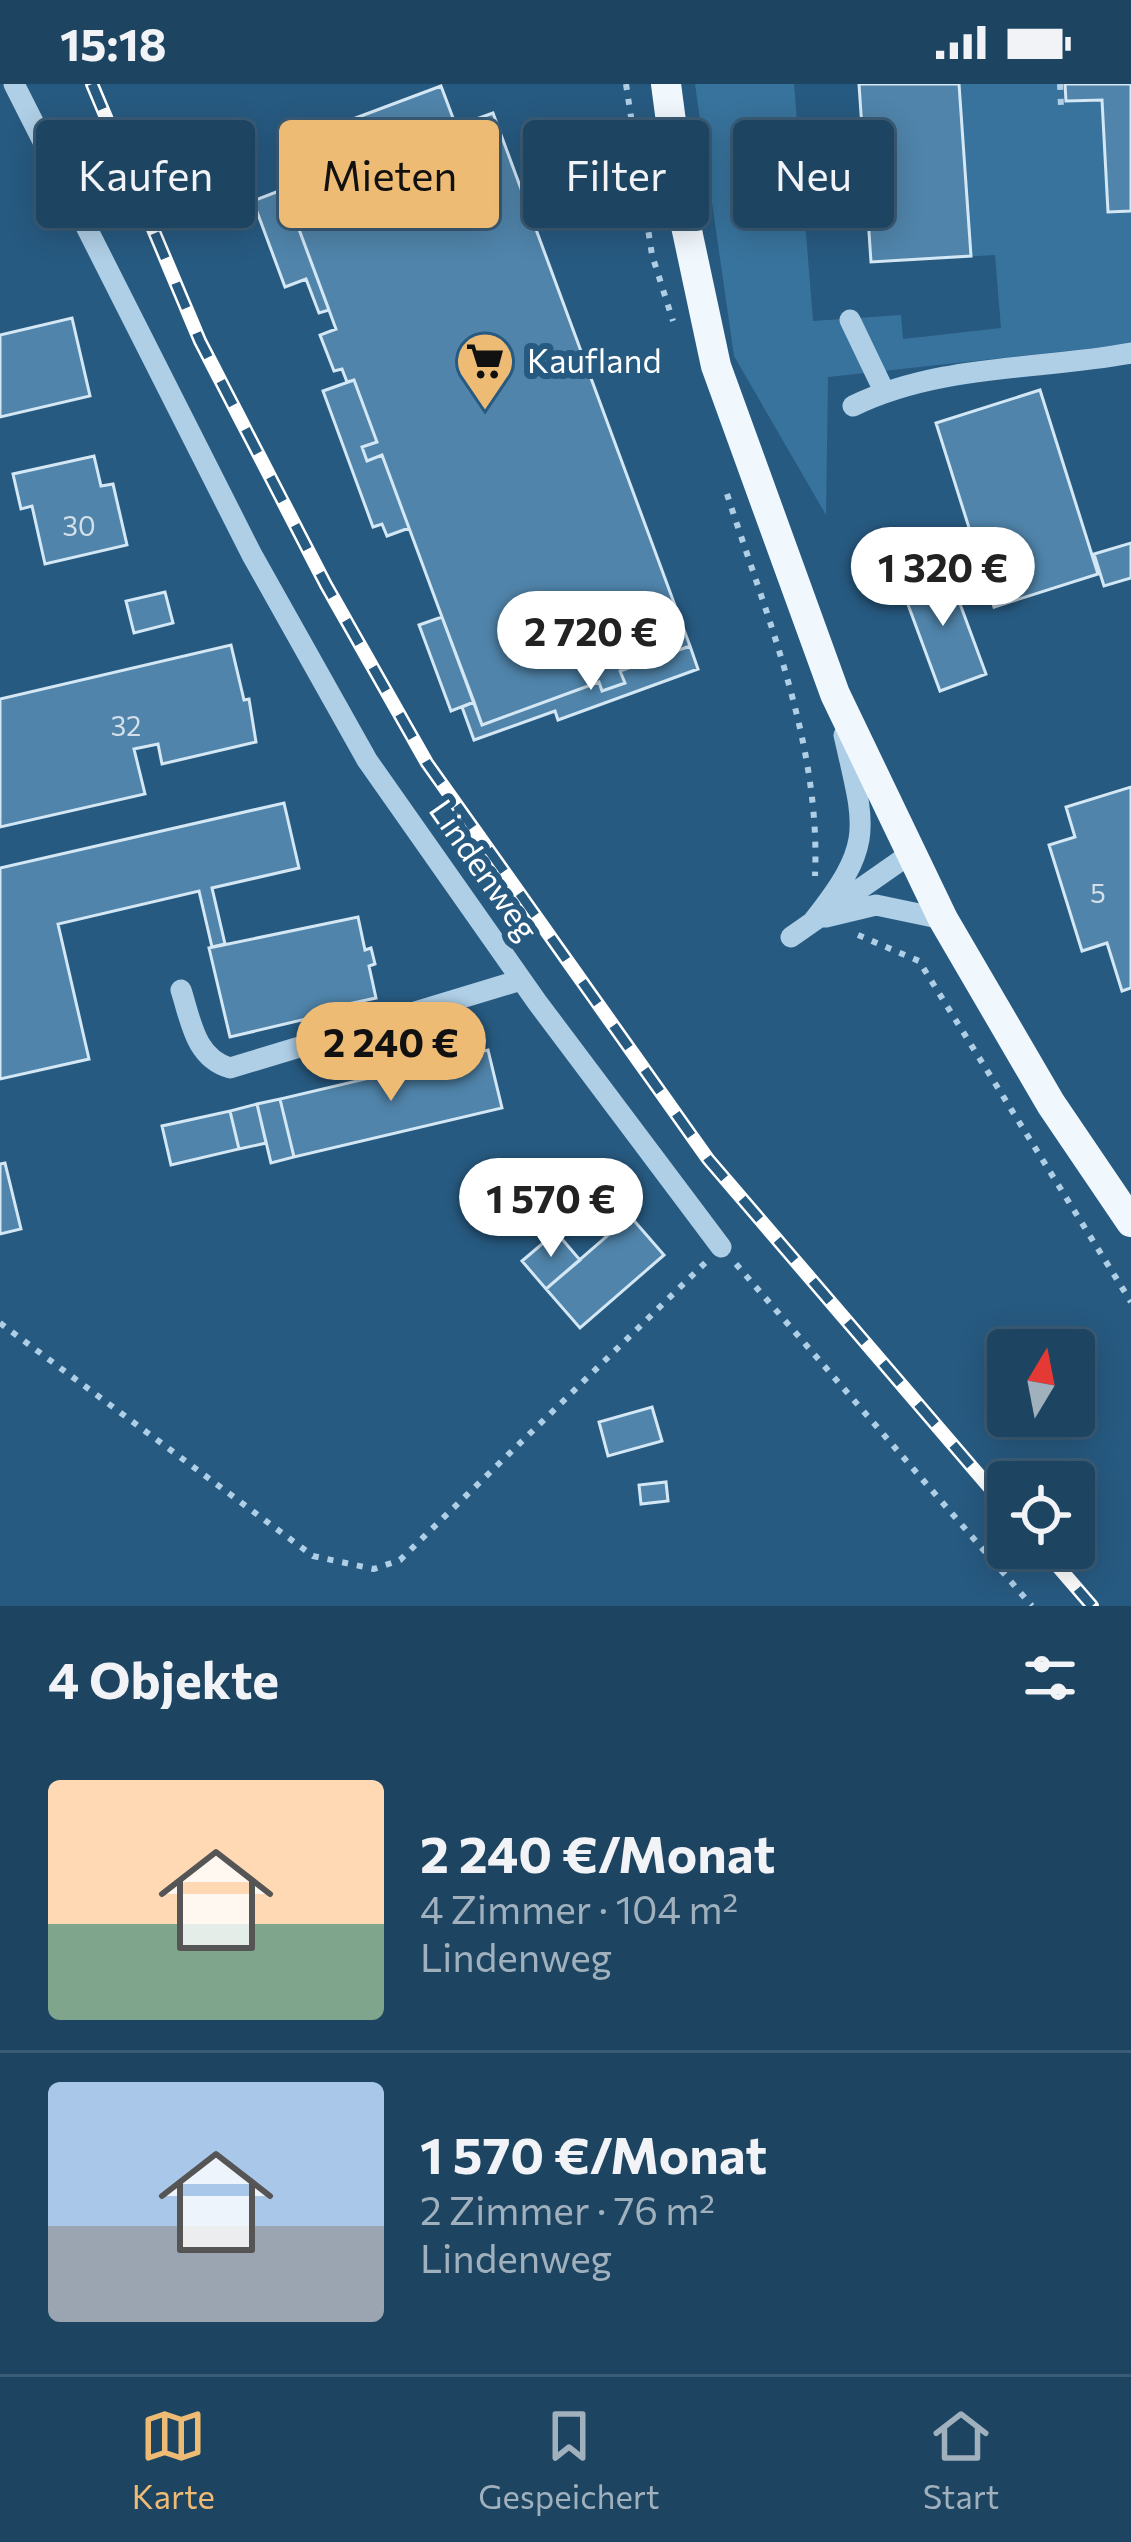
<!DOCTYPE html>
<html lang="de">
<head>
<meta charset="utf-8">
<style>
	:root { --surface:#1d4461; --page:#254b67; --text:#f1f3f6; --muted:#a0b0bd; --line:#3b5c76; --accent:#eebb75 }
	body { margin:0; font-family:Commissioner,sans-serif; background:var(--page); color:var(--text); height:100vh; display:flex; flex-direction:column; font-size:45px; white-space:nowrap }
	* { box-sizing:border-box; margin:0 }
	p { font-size:39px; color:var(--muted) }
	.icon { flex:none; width:66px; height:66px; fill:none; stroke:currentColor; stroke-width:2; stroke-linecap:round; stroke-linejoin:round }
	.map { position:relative; height:1522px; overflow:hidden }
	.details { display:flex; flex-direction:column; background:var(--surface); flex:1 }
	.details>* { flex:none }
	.top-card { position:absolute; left:36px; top:36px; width:1059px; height:108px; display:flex; gap:24px }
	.needle { width:78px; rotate:10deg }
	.buttons { position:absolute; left:987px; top:1245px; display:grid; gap:24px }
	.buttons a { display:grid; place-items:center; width:108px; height:108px; border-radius:12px; background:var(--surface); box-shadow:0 6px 30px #0003,0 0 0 3px var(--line); font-size:60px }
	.price { position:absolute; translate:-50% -102px; padding:0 27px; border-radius:42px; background:#fff; color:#222; font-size:39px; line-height:78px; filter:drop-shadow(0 3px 6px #0008) }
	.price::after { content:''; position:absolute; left:50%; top:72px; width:36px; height:27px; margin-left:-18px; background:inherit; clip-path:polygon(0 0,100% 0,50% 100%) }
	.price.selected { background:var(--accent); color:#111 }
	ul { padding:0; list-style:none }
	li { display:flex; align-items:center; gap:36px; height:300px; padding:0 48px }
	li+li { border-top:3px solid var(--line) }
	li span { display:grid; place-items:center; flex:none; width:336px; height:240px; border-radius:12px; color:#555 }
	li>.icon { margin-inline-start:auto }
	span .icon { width:144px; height:144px; fill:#fffc; stroke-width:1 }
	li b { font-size:51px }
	h2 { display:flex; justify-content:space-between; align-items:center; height:144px; padding:0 48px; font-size:51px }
	.pill { padding:0 42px; border-radius:12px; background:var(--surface); box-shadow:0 6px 30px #0003,0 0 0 3px var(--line); font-size:42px; line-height:108px }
	.pill.selected { background:var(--accent); color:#111 }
	.status { display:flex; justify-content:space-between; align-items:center; height:84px; padding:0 60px; background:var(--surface); direction:ltr }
	.status svg { height:33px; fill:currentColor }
	.menu { display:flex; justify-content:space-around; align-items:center; height:168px; border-top:3px solid var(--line); background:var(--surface); font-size:33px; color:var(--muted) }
	.menu a { display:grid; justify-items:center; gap:6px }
	.menu .selected { color:var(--accent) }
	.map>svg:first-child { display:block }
	.green { fill:#38739d }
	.building { fill:#5084aa; stroke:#d3e7f5; stroke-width:3 }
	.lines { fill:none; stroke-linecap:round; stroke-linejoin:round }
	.path { stroke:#afcfe6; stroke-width:6; stroke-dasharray:6 9; stroke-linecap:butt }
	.minor { stroke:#afcfe6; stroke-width:21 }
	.major { stroke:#f0f7fd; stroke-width:30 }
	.rail-casing { stroke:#fff; stroke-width:14 }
	.rail { stroke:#275a81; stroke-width:9; stroke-dasharray:27; stroke-linecap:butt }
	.labels { text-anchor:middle; stroke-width:12; stroke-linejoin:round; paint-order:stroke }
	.number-label { font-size:27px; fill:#d3e0ea }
	.poi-label { font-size:33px; fill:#fff; stroke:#275a81; text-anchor:start }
	.street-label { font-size:33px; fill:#fff; stroke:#275a81 }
</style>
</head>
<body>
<div class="status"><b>15:18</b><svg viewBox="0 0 49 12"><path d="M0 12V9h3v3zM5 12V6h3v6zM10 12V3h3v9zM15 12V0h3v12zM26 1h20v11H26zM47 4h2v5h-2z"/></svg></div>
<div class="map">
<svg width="1131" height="1522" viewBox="0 0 1131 1522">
	<rect width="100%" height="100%" fill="#275a81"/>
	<path class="green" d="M695,0H794L813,237L901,231L903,255L1001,244L995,171L871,178L859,0H1131V260L828,293L826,431L734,272Z"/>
	<path class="building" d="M859,0H959L971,172L871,178Z
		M1065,0H1131V127L1108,128L1102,16L1066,17Z
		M441,2L456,42L321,93L319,88L326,85L313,50Z
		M493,29L690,562L620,587L625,599L602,607L599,598L482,641L382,371L367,377L362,363L377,358L354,296L347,298L342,285L334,287L320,251L336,245L284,105Z
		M284,105L329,226L319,229L306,195L285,203L253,117Z
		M72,234L90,312L0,333V251Z
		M354,296L377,358L362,363L367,377L382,371L409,444L387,452L382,440L373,443L323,307Z
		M1040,306L1098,490L994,523L936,339Z
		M94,372L101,402L113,400L127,461L45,480L32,422L21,425L13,390Z
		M1131,459V494L1104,502L1094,470Z
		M946,482L986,590L940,607L900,499Z
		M165,508L173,539L134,549L126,517Z
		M442,533L474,618L451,627L419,541Z
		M231,561L244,616L249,615L256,658L162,680L158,660L134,665L145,710L0,743V615Z
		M690,562L698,585L558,636L555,627L474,656L462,623L474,618L482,641L599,598L602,607L625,599L620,587Z
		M1131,703V904L1122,907L1107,859L1082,867L1049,761L1075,753L1066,723Z
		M284,719L299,784L212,804L225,860L212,863L199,807L58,840L89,975L0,995V784Z
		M358,833L365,866L371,864L375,880L369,882L376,914L339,922L340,927L230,953L209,864Z
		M488,966L502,1024L294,1073L280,1015Z
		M280,1015L294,1073L271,1079L257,1020Z
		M257,1020L266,1059L239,1065L230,1027Z
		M230,1027L239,1065L171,1081L162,1042Z
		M5,1079L21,1145L0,1150V1080Z
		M630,1132L664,1171L580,1244L546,1205Z
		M556,1148L580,1176L546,1205L522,1177Z
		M652,1323L662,1357L608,1372L599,1338Z
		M666,1398L668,1417L641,1420L639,1401Z"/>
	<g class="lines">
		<path class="path" d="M626,0L652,171L673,237
			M1060,0L1061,23
			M727,410C767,534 821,660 815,792
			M858,851L919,877L1131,1218
			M736,1180L1032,1522
			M0,1239L313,1472L374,1485L400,1476L707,1177"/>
		<path class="minor" d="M14,0L252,471L367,676L537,918L721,1163
			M850,236L884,307
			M853,322C939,280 1039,286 1131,269
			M826,833L876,821L943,835
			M814,836C875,759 865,744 844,651
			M791,853L910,770
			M181,906C191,937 195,974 230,984L521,896"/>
		<path class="major" d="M666,0L683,128L716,282L835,610L943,835L1051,1020L1131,1138"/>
		<defs>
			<path id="rail" d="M92,0L200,257L326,501L427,679L708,1075L1008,1425
				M1042,1464L1092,1522"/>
		</defs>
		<use href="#rail" class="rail-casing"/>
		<use href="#rail" class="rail"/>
	</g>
	<defs>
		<symbol id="supermarket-pin" viewBox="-11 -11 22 30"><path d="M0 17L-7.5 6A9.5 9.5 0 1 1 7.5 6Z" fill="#eebb75" stroke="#275a81"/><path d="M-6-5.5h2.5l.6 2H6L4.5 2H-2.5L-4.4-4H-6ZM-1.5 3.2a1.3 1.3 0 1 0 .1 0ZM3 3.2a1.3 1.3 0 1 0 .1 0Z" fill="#111"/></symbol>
	</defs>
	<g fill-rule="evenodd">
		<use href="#supermarket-pin" x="452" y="244" width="66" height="90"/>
	</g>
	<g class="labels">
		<g class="number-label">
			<text x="79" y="452">30</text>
			<text x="126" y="652">32</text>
			<text x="1098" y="819">5</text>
		</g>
		<g class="poi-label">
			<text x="527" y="289">Kaufland</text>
		</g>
		<g class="street-label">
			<text transform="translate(484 786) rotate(55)" y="12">Lindenweg</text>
		</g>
	</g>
</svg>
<div class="buttons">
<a><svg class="needle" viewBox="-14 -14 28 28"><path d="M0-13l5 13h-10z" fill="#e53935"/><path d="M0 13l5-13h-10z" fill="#a0b0bd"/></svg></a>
<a><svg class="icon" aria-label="locate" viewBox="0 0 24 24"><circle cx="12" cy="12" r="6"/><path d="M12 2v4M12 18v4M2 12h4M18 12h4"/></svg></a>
</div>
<b class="price" style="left:943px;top:545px">1 320 €</b>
<b class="price" style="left:591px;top:609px">2 720 €</b>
<b class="price selected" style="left:391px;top:1020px">2 240 €</b>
<b class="price" style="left:551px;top:1176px">1 570 €</b>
<div class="top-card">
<a class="pill">Kaufen</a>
<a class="pill selected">Mieten</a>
<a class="pill">Filter</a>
<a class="pill">Neu</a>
</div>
</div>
<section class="details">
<h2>4 Objekte<svg class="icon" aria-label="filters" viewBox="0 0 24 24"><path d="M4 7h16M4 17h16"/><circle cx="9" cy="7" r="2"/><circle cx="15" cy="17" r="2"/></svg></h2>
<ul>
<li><span style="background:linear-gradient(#ffd9b3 60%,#7fa58c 0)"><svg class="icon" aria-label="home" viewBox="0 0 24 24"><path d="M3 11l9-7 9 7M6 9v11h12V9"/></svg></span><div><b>2 240 €/Monat</b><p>4 Zimmer · 104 m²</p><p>Lindenweg</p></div></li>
<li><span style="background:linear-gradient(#a9c7e8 60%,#9aa5b1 0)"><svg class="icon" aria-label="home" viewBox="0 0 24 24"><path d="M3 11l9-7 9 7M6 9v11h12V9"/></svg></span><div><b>1 570 €/Monat</b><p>2 Zimmer · 76 m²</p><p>Lindenweg</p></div></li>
</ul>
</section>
<nav class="menu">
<a class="selected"><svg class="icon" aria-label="map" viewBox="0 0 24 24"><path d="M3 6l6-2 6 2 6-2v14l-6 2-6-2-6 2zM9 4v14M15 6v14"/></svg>Karte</a>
<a><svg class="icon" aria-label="saved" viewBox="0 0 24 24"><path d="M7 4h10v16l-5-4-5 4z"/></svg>Gespeichert</a>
<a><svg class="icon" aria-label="home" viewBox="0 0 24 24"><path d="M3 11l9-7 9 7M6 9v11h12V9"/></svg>Start</a>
</nav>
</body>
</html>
